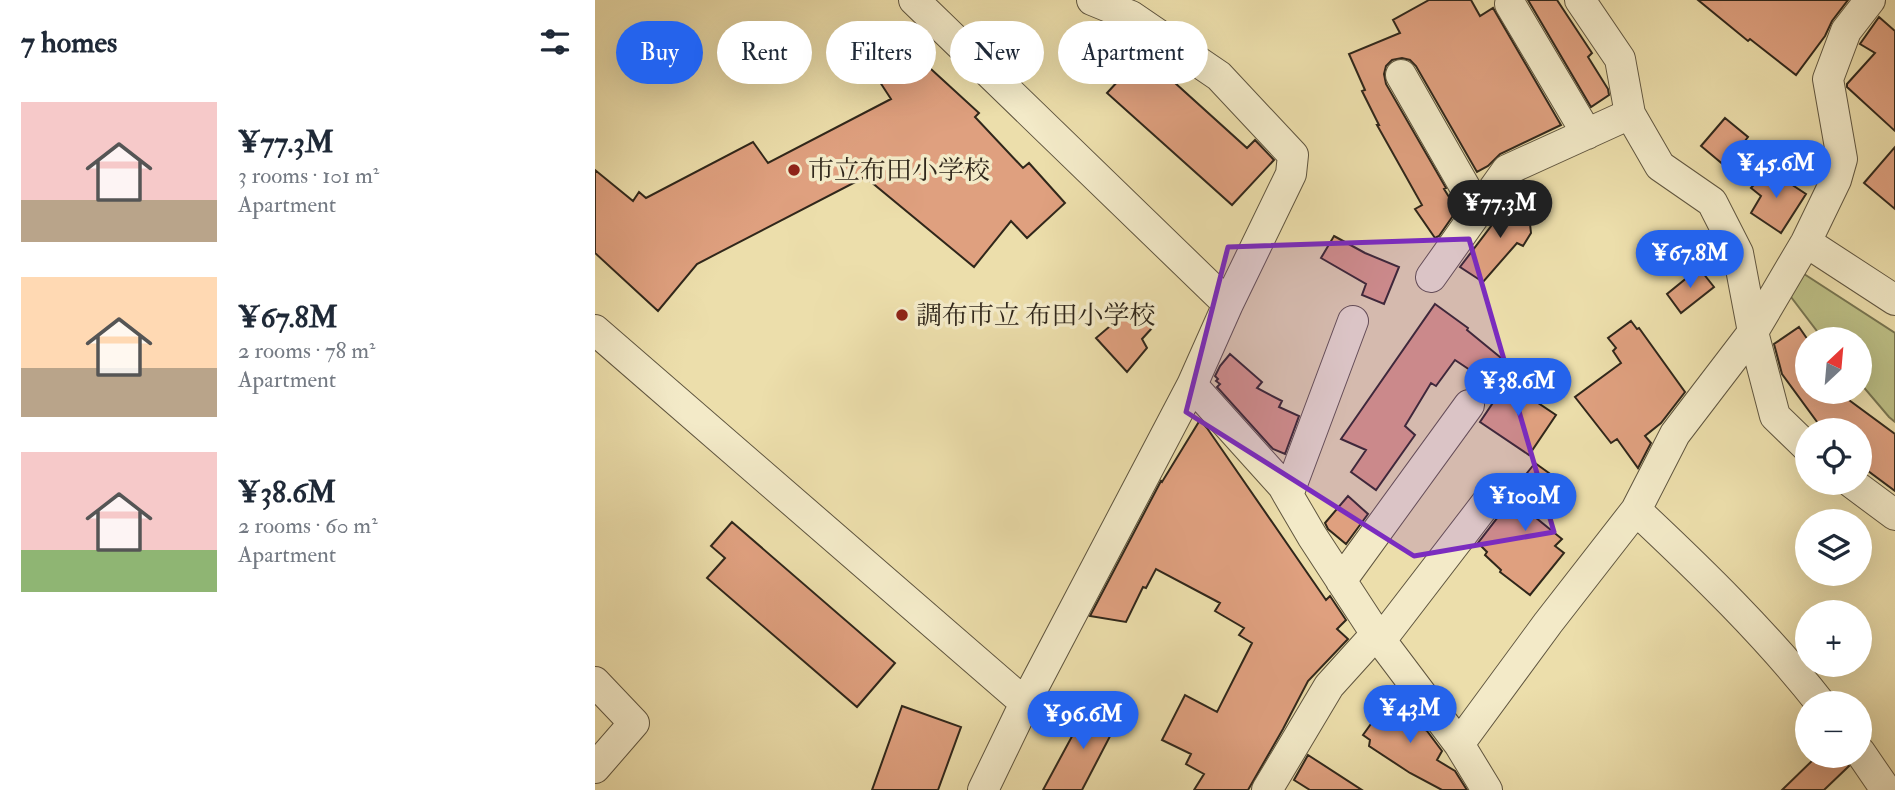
<!DOCTYPE html>
<html lang="en">
<head>
<meta charset="utf-8">
<style>
	:root { --surface:#fff; --page:#f6f6f7; --text:#1f2937; --muted:#747a83; --accent:#2563eb }
	body { margin:0; font-family:"IM FELL Double Pica","Noto Serif JP",serif; background:var(--page); color:var(--text); height:100vh; display:flex; flex-direction:column; font-size:26px; white-space:nowrap }
	* { box-sizing:border-box; margin:0 }
	p { font-size:23px; color:var(--muted) }
	.icon { flex:none; width:38px; height:38px; fill:none; stroke:currentColor; stroke-width:2; stroke-linecap:round; stroke-linejoin:round }
	.map { position:relative; flex:1; overflow:hidden }
	.sheet { display:flex; flex-direction:column; background:var(--surface); width:595px }
	.sheet>* { flex:none }
	.banner { position:absolute; left:21px; top:21px; width:665px; height:63px; display:flex; gap:14px }
	.needle { width:46px; rotate:26deg }
	.controls { position:absolute; left:1200px; top:327px; display:grid; gap:14px }
	.controls a { display:grid; place-items:center; width:77px; height:77px; border-radius:50%; background:var(--surface); box-shadow:0 7px 28px #0002; font-size:35px }
	.price { position:absolute; translate:-50% -60px; padding:0 16px; border-radius:24px; background:var(--accent); color:#fff; font-size:23px; line-height:46px; filter:drop-shadow(0 2px 4px #0008) }
	.price::after { content:''; position:absolute; left:50%; top:42px; width:21px; height:16px; margin-left:-10px; background:inherit; clip-path:polygon(0 0,100% 0,50% 100%) }
	.price.on { background:#222; color:#fff }
	ul { padding:0; list-style:none }
	li { display:flex; align-items:center; gap:21px; height:175px; padding:0 21px }
	li span { display:grid; place-items:center; flex:none; width:196px; height:140px; border-radius:0px; color:#555 }
	li>.icon { margin-inline-start:auto }
	span .icon { width:84px; height:84px; fill:#fffc; stroke-width:1 }
	li b { font-size:30px }
	h2 { display:flex; justify-content:space-between; align-items:center; height:84px; padding:0 21px; font-size:30px }
	.tag { padding:0 24px; border-radius:32px; background:var(--surface); box-shadow:0 7px 28px #0002; font-size:24px; line-height:63px }
	.tag.on { background:var(--accent); color:#fff }
	main { display:flex; flex:1; min-height:0 }
	.map>svg:first-child { display:block }
	.green { fill:#bdc086; stroke:#767450; stroke-width:2 }
	.building { fill:#dfa07f; stroke:#30271b; stroke-width:2 }
	.lines { fill:none; stroke-linecap:round; stroke-linejoin:round }
	.minor-casing { stroke:#5f553f; stroke-width:32 }
	.minor { stroke:#f3eac8; stroke-width:30 }
	.marked { fill:#7b2cbf; fill-opacity:0.2; stroke:#7b2cbf; stroke-width:5; stroke-linejoin:round }
	.poi-dot { fill:#8f2418; stroke:#f3eac8; stroke-width:2.5 }
	.labels { text-anchor:middle; stroke-width:7; stroke-linejoin:round; paint-order:stroke }
	.poi-label { font-size:26px; fill:#30271b; stroke:#f3eac8; text-anchor:start }
</style>
</head>
<body>
<main>
<section class="sheet">
<h2>7 homes<svg class="icon" aria-label="filters" viewBox="0 0 24 24"><path d="M4 7h16M4 17h16"/><circle cx="9" cy="7" r="2"/><circle cx="15" cy="17" r="2"/></svg></h2>
<ul>
<li><span style="background:linear-gradient(#f6c9c9 70%,#b9a48a 0)"><svg class="icon" aria-label="home" viewBox="0 0 24 24"><path d="M3 11l9-7 9 7M6 9v11h12V9"/></svg></span><div><b>¥77.3M</b><p>3 rooms · 101 m²</p><p>Apartment</p></div></li>
<li><span style="background:linear-gradient(#ffd9b3 65%,#b9a48a 0)"><svg class="icon" aria-label="home" viewBox="0 0 24 24"><path d="M3 11l9-7 9 7M6 9v11h12V9"/></svg></span><div><b>¥67.8M</b><p>2 rooms · 78 m²</p><p>Apartment</p></div></li>
<li><span style="background:linear-gradient(#f6c9c9 70%,#8fb573 0)"><svg class="icon" aria-label="home" viewBox="0 0 24 24"><path d="M3 11l9-7 9 7M6 9v11h12V9"/></svg></span><div><b>¥38.6M</b><p>2 rooms · 60 m²</p><p>Apartment</p></div></li>
</ul>
</section>
<div class="map">
<svg width="1300" height="790" viewBox="0 0 1300 790">
	<rect width="100%" height="100%" fill="#ecdeab"/>
	<filter id="stains"><feTurbulence type="fractalNoise" baseFrequency=".00286" numOctaves="4"/><feColorMatrix values="0 0 0 0 .2 0 0 0 0 .09 0 0 0 0 .02 0 0 0 .5 -.17"/></filter>
	<radialGradient id="worn" r=".72"><stop offset=".6" stop-color="#630" stop-opacity="0"/><stop offset="1" stop-color="#630" stop-opacity=".3"/></radialGradient>
	<path class="green" d="M1206,272L1300,333V422L1294,417L1265,383V340L1228,339L1193,293Z"/>
	<path class="building" d="M834,0H876L885,16L898,8L966,125L905,154L893,166L882,172L821,66L815,60L807,58L797,60L791,66L789,74L791,84L851,188L849,189L862,210L844,236L840,238L820,209L827,205L782,125H784L767,91L770,90L754,54L805,33L798,20Z
		M933,0H962L997,53L993,57L1013,89L1014,95L996,107Z
		M1103,0H1253L1237,21L1230,36L1201,75L1155,39L1153,41Z
		M1284,17L1300,31V131L1252,87V84L1280,53L1265,44Z
		M313,48L384,113L380,117L428,168L434,163L470,203L432,238L416,221L379,267L270,177L102,264L63,311L0,253V170L38,201L44,192L51,198L158,142L173,163L296,99L281,76Z
		M548,54L652,148L660,140L679,160L637,205L512,93Z
		M1130,118L1153,137L1130,166L1106,146Z
		M1300,147V209L1269,183Z
		M1173,169L1211,194L1186,233L1156,213L1166,196L1156,188Z
		M919,196L933,206L936,233L928,246L922,243L888,282L865,267Z
		M739,236L770,253L804,267L789,304L767,295L771,284L726,258Z
		M1104,268L1119,287L1086,313L1072,294Z
		M840,304L873,328L872,330L911,362L899,386L860,360L841,386L836,383L810,426L820,435L781,490L756,472L771,450L746,439Z
		M534,310L557,328L547,339L552,348L532,372L501,338Z
		M1036,321L1042,329L1044,328L1090,392L1066,423L1050,436L1056,443L1043,468L1022,439L1016,443L980,397L1026,363L1018,351L1021,348L1013,338Z
		M1204,327L1213,340V392H1243L1300,434V491L1265,465V430H1228L1187,374L1179,344Z
		M635,354L667,382L662,388L687,401L684,407L704,416L690,454L678,449L622,387L625,384L621,381L623,379L620,376L625,366Z
		M912,382L961,415L934,455L885,422Z
		M605,420L612,428L731,600L735,596L751,620L742,629L753,639L713,681L688,729L653,790H599L609,774L591,764L596,754L567,740L590,695L622,712L657,643L644,635L649,628L620,611L625,603L561,569L551,588L548,587L531,622L495,616L566,481L567,482Z
		M940,463L965,481L940,517L967,539L960,546L969,553L935,595L905,572L906,570L890,555L892,552L883,543L913,504L916,493Z
		M753,496L773,514L751,544L733,529L730,523Z
		M137,522L300,663L262,707L112,578L130,558L116,546Z
		M801,689L826,722L823,726L832,731L847,751L842,760L860,771L872,790H847L815,773L774,746L775,740L768,735Z
		M495,703L524,719L487,790H448Z
		M307,706L366,727L343,790H277Z
		M713,755L767,790H715L699,780Z
		M1222,756H1248L1254,766L1229,790H1187Z"/>
	<g class="lines">
		<defs>
			<path id="minor" d="M319,0L633,304
				M985,0L1025,59L1035,114L1065,166L1117,202L1143,253L1158,332L1180,416L1213,448
				M915,4L992,134
				M806,75L883,210
				M1211,242L1300,300
				M836,277L912,170L1035,114
				M0,330L430,703
				M597,385L688,486L693,495L758,321
				M1257,483L1300,515
				M693,495L717,536L781,634L864,744L892,790
				M1041,510C1105,570 1172,635 1226,704
				M746,581L874,405
				M786,640L899,493
				M0,682L39,723L0,768
				M864,744L953,623L1041,510L1080,434L1158,332L1211,242L1241,180L1247,159L1233,79L1251,31L1275,0
				M1265,752L1291,790
				M388,790L430,703L597,385L633,304L696,174L698,155L624,76L536,16L497,0
				M672,790L734,686L781,634"/>
		</defs>
		<use href="#minor" class="minor-casing"/>
		<use href="#minor" class="minor"/>
	</g>
	<path class="marked" d="M874,239L959,532L819,556L591,412L633,247Z"/>
	<g class="poi-dot">
		<circle cx="199" cy="170" r="7"/>
		<circle cx="307" cy="315" r="7"/>
	</g>
	<g class="labels">
		<g class="poi-label">
			<text x="213" y="179">市立布田小学校</text>
			<text x="321" y="324">調布市立 布田小学校</text>
		</g>
	</g>
	<rect width="100%" height="100%" filter="url(#stains)"/>
	<rect width="100%" height="100%" fill="url(#worn)"/>
</svg>
<div class="controls">
<a><svg class="needle" viewBox="-14 -14 28 28"><path d="M0-13l5 13h-10z" fill="#e53935"/><path d="M0 13l5-13h-10z" fill="#747a83"/></svg></a>
<a><svg class="icon" aria-label="locate" viewBox="0 0 24 24"><circle cx="12" cy="12" r="6"/><path d="M12 2v4M12 18v4M2 12h4M18 12h4"/></svg></a>
<a><svg class="icon" aria-label="layers" viewBox="0 0 24 24"><path d="M12 4l9 5-9 5-9-5zM3 14l9 5 9-5"/></svg></a>
<a>+</a>
<a>−</a>
</div>
<b class="price" style="left:1181px;top:200px">¥45.6M</b>
<b class="price on" style="left:905px;top:240px">¥77.3M</b>
<b class="price" style="left:1095px;top:290px">¥67.8M</b>
<b class="price" style="left:923px;top:418px">¥38.6M</b>
<b class="price" style="left:930px;top:533px">¥100M</b>
<b class="price" style="left:815px;top:745px">¥43M</b>
<b class="price" style="left:488px;top:751px">¥96.6M</b>
<div class="banner">
<a class="tag on">Buy</a>
<a class="tag">Rent</a>
<a class="tag">Filters</a>
<a class="tag">New</a>
<a class="tag">Apartment</a>
</div>
</div>
</main>
</body>
</html>
